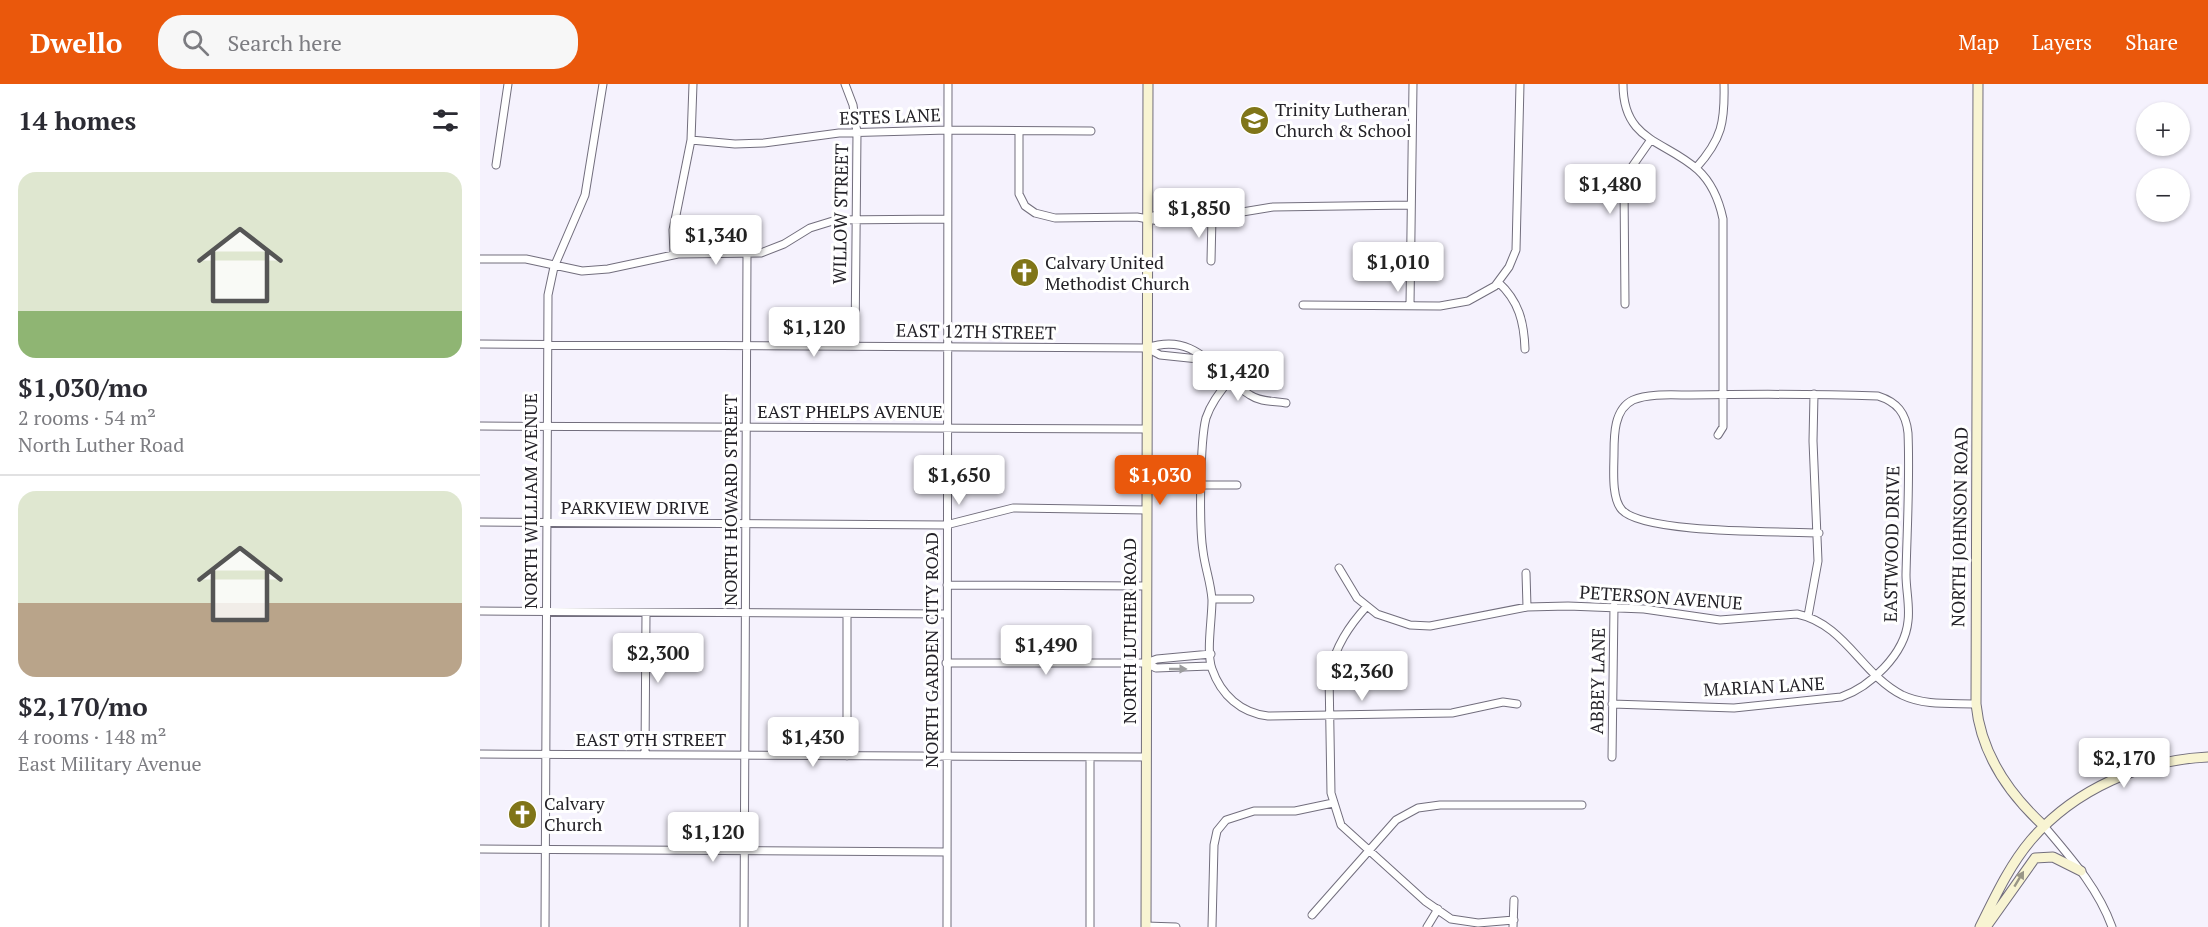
<!DOCTYPE html>
<html lang="en">
<head>
<meta charset="utf-8">
<style>
	:root { --surface:#fff; --page:#f7f7f7; --text:#2b2b33; --muted:#7c7c81; --line:#e1e1e2; --accent:#ea580c }
	body { margin:0; font-family:"PT Serif",serif; background:var(--page); color:var(--text); height:100vh; display:flex; flex-direction:column; font-size:22px; white-space:nowrap }
	* { box-sizing:border-box; margin:0 }
	p { font-size:20px; color:var(--muted) }
	.icon { flex:none; width:33px; height:33px; fill:none; stroke:currentColor; stroke-width:2; stroke-linecap:round; stroke-linejoin:round }
	.map { position:relative; flex:1; overflow:hidden }
	.sheet { display:flex; flex-direction:column; background:var(--surface); width:480px }
	.sheet>* { flex:none }
	.buttons { position:absolute; left:1656px; top:18px; display:grid; gap:12px }
	.buttons a { display:grid; place-items:center; width:54px; height:54px; border-radius:50%; background:var(--surface); box-shadow:0 2px 4px #0004; font-size:30px }
	.price { position:absolute; translate:-50% -51px; padding:0 14px; border-radius:6px; background:#fff; color:#222; font-size:20px; line-height:39px; filter:drop-shadow(0 2px 3px #0008) }
	.price::after { content:''; position:absolute; left:50%; top:36px; width:18px; height:14px; margin-left:-9px; background:inherit; clip-path:polygon(0 0,100% 0,50% 100%) }
	.price.on { background:var(--accent); color:#fff }
	ul { padding:0; list-style:none }
	li { display:grid; align-content:center; gap:12px; height:318px; padding:0 18px }
	li+li { border-top:2px solid var(--line) }
	li span { display:grid; place-items:center; height:186px; border-radius:18px; color:#555 }
	li>.icon { margin-inline-start:auto }
	span .icon { width:108px; height:108px; fill:#fffc; stroke-width:1 }
	li b { font-size:26px }
	h2 { display:flex; justify-content:space-between; align-items:center; height:72px; padding:0 18px; font-size:26px }
	header { display:flex; align-items:center; gap:36px; box-sizing:border-box; height:84px; padding:0 30px; background:var(--accent); color:#fff }
	header strong { font-size:28px }
	nav { display:flex; gap:33px; margin-inline-start:auto; font-size:21px }
	.search { width:420px; height:54px; background:var(--page); display:flex; align-items:center; gap:15px; box-sizing:border-box; padding:0 21px; border-radius:24px; color:var(--muted); font-size:22px }
	main { display:flex; flex:1; min-height:0 }
	.map>svg:first-child { display:block }
	.lines { fill:none; stroke-linecap:round; stroke-linejoin:round }
	.street-casing { stroke:#726e7d; stroke-width:9 }
	.secondary-casing { stroke:#726e7d; stroke-width:11 }
	.street { stroke:#fff; stroke-width:7 }
	.secondary { stroke:#f8f4d2; stroke-width:9 }
	.oneway { fill:#9c9c9e }
	.oneway2 { fill:#999686 }
	.labels { text-anchor:middle; stroke-width:6; stroke-linejoin:round; paint-order:stroke }
	.poi-label { font-size:18px; fill:#242228; stroke:#fff; text-anchor:start }
	.street-label { font-size:18px; fill:#242228; stroke:#fff }
</style>
</head>
<body>
<header>
<strong>Dwello</strong>
<div class="search"><svg class="icon" aria-label="search" viewBox="0 0 24 24"><circle cx="10" cy="10" r="6"/><path d="M15 15l6 6"/></svg>Search here</div>
<nav><a>Map</a><a>Layers</a><a>Share</a></nav>
</header>
<main>
<section class="sheet">
<h2>14 homes<svg class="icon" aria-label="filters" viewBox="0 0 24 24"><path d="M4 7h16M4 17h16"/><circle cx="9" cy="7" r="2"/><circle cx="15" cy="17" r="2"/></svg></h2>
<ul>
<li><span style="background:linear-gradient(#dfe7d0 75%,#8fb573 0)"><svg class="icon" aria-label="home" viewBox="0 0 24 24"><path d="M3 11l9-7 9 7M6 9v11h12V9"/></svg></span><div><b>$1,030/mo</b><p>2 rooms · 54 m²</p><p>North Luther Road</p></div></li>
<li><span style="background:linear-gradient(#dfe7d0 60%,#b9a48a 0)"><svg class="icon" aria-label="home" viewBox="0 0 24 24"><path d="M3 11l9-7 9 7M6 9v11h12V9"/></svg></span><div><b>$2,170/mo</b><p>4 rooms · 148 m²</p><p>East Military Avenue</p></div></li>
</ul>
</section>
<div class="map">
<svg width="1728" height="843" viewBox="0 0 1728 843">
	<rect width="100%" height="100%" fill="#f5f2fd"/>
	<g class="lines">
		<defs>
			<path id="street" d="M365,0L373,21L377,49L375,262
				M1143,0C1143,58 1185,56 1218,86C1232,99 1239,116 1243,135V343L1238,351
				M539,47V110L545,122L555,129L575,134L657,133L679,137L723,138L732,133L793,123L931,121
				M211,56L255,60L284,59L359,49L468,46L611,47
				M16,81L28,0
				M1216,84C1242,55 1245,38 1244,0
				M668,134C685,126 715,126 732,133
				M194,170L193,146L211,56L213,0
				M0,175H46L102,187L128,185L198,170L281,169L304,160L330,144L356,136L467,135
				M731,177L732,133
				M1018,198C1039,217 1044,238 1045,265
				M1145,220L1144,102L1149,87L1170,57
				M823,221L960,222L988,217L1015,202L1029,183L1036,166L1040,0
				M930,221L933,0
				M0,260L667,264C717,247 734,289 770,311C780,318 794,317 806,319
				M667,264L680,271L728,276
				M750,295C741,307 731,319 726,334C720,357 719,442 723,467C725,484 731,499 732,516C732,536 726,568 732,585C741,611 761,629 788,632L972,629L1023,618L1037,620
				M0,342L667,345
				M723,401H757
				M0,438L466,441L533,424L667,426
				M859,484L877,514L897,530L930,541L950,542L1047,523L1088,522L1164,525L1240,536L1317,530C1365,540 1381,590 1422,611C1445,622 1472,619 1496,620
				M1046,489L1047,523
				M467,501L667,502
				M732,515H770
				M887,522C868,543 856,562 849,590L851,709L861,741L945,817L971,835L998,839L1034,836
				M0,527L466,530
				M367,530V672
				M1328,532L1338,477L1333,357L1334,310
				M466,579H666L677,575L731,570
				M666,579L676,584L730,582
				M1132,620L1254,624L1361,613C1390,603 1425,570 1428,537C1430,522 1426,506 1426,491C1427,444 1430,396 1428,349C1426,329 1417,318 1398,312C1336,310 1274,310 1211,311C1194,311 1169,309 1153,316C1134,325 1134,351 1134,369C1134,384 1131,414 1142,426C1164,450 1302,447 1339,449
				M0,670L666,673
				M165,671L166,529
				M1132,673L1134,522
				M1564,742C1591,774 1618,804 1632,843
				M0,765L467,768
				M832,831L916,736L938,724L960,721H1102
				M666,842L696,843
				M65,843L68,211L74,183L105,111L123,0
				M264,843L267,170
				M467,843L468,0
				M610,843V673
				M732,843L734,761L737,747L746,736L774,727H815L853,719
				M947,843L958,825
				M1033,843L1034,816"/>
			<path id="secondary" d="M1498,0L1496,620C1501,670 1528,709 1564,742
				M666,843L668,0
				M1500,843C1515,813 1529,782 1551,756C1595,705 1662,676 1728,673
				M1506,843L1555,774L1573,773L1601,787"/>
		</defs>
		<use href="#street" class="street-casing"/>
		<use href="#secondary" class="secondary-casing"/>
		<use href="#street" class="street"/>
		<use href="#secondary" class="secondary"/>
	</g>
	<defs><path id="oneway-solid" d="M-6-.8H1V-3.2L6.5 0L1 3.2V.8H-6Z" transform="scale(1.5)"/></defs>
	<use class="oneway" href="#oneway-solid" transform="translate(698 585)"/>
	<use class="oneway2" href="#oneway-solid" transform="translate(1539 795) rotate(-59)"/>
	<defs>
		<symbol id="school-disc" viewBox="-11 -11 22 22"><circle r="9.5" fill="#807518" stroke="#fff"/><path d="M0-5L7-2L0 1L-7-2ZM-4 1L0 2.5L4 1V4Q0 6-4 4Z" fill="#fff"/></symbol>
		<symbol id="church-disc" viewBox="-11 -11 22 22"><circle r="9.5" fill="#807518" stroke="#fff"/><path d="M-1.2-6h2.4v3.5h3.3v2.4h-3.3V6h-2.4V-.1h-3.3v-2.4h3.3Z" fill="#fff"/></symbol>
	</defs>
	<g fill-rule="evenodd">
		<use href="#school-disc" x="758" y="20" width="33" height="33"/>
		<use href="#church-disc" x="528" y="172" width="33" height="33"/>
		<use href="#church-disc" x="26" y="714" width="33" height="33"/>
	</g>
	<g class="labels">
		<g class="poi-label">
			<text x="795" y="32">Trinity Lutheran<tspan x="795" dy="21">Church &amp; School</tspan></text>
			<text x="565" y="185">Calvary United<tspan x="565" dy="21">Methodist Church</tspan></text>
			<text x="64" y="726">Calvary<tspan x="64" dy="21">Church</tspan></text>
		</g>
		<g class="street-label">
			<text transform="translate(410 33) rotate(-2)" y="6">ESTES LANE</text>
			<text transform="translate(361 130) rotate(-89)" y="6">WILLOW STREET</text>
			<text transform="translate(496 248) rotate(1)" y="6">EAST 12TH STREET</text>
			<text x="370" y="334">EAST PHELPS AVENUE</text>
			<text transform="translate(251 416) rotate(-90)" y="6">NORTH HOWARD STREET</text>
			<text transform="translate(51 417) rotate(-90)" y="6">NORTH WILLIAM AVENUE</text>
			<text x="155" y="430">PARKVIEW DRIVE</text>
			<text transform="translate(1480 443) rotate(-89)" y="6">NORTH JOHNSON ROAD</text>
			<text transform="translate(1412 460) rotate(-89)" y="6">EASTWOOD DRIVE</text>
			<text transform="translate(1181 514) rotate(4)" y="6">PETERSON AVENUE</text>
			<text transform="translate(650 547) rotate(-90)" y="6">NORTH LUTHER ROAD</text>
			<text transform="translate(452 566) rotate(-90)" y="6">NORTH GARDEN CITY ROAD</text>
			<text transform="translate(1118 597) rotate(-89)" y="6">ABBEY LANE</text>
			<text transform="translate(1284 603) rotate(-3)" y="6">MARIAN LANE</text>
			<text x="171" y="662">EAST 9TH STREET</text>
		</g>
	</g>
</svg>
<div class="buttons">
<a>+</a>
<a>−</a>
</div>
<b class="price" style="left:1130px;top:131px">$1,480</b>
<b class="price" style="left:719px;top:155px">$1,850</b>
<b class="price" style="left:236px;top:182px">$1,340</b>
<b class="price" style="left:918px;top:209px">$1,010</b>
<b class="price" style="left:334px;top:274px">$1,120</b>
<b class="price" style="left:758px;top:318px">$1,420</b>
<b class="price" style="left:479px;top:422px">$1,650</b>
<b class="price on" style="left:680px;top:422px">$1,030</b>
<b class="price" style="left:566px;top:592px">$1,490</b>
<b class="price" style="left:178px;top:600px">$2,300</b>
<b class="price" style="left:882px;top:618px">$2,360</b>
<b class="price" style="left:333px;top:684px">$1,430</b>
<b class="price" style="left:1644px;top:705px">$2,170</b>
<b class="price" style="left:233px;top:779px">$1,120</b>
</div>
</main>
</body>
</html>
